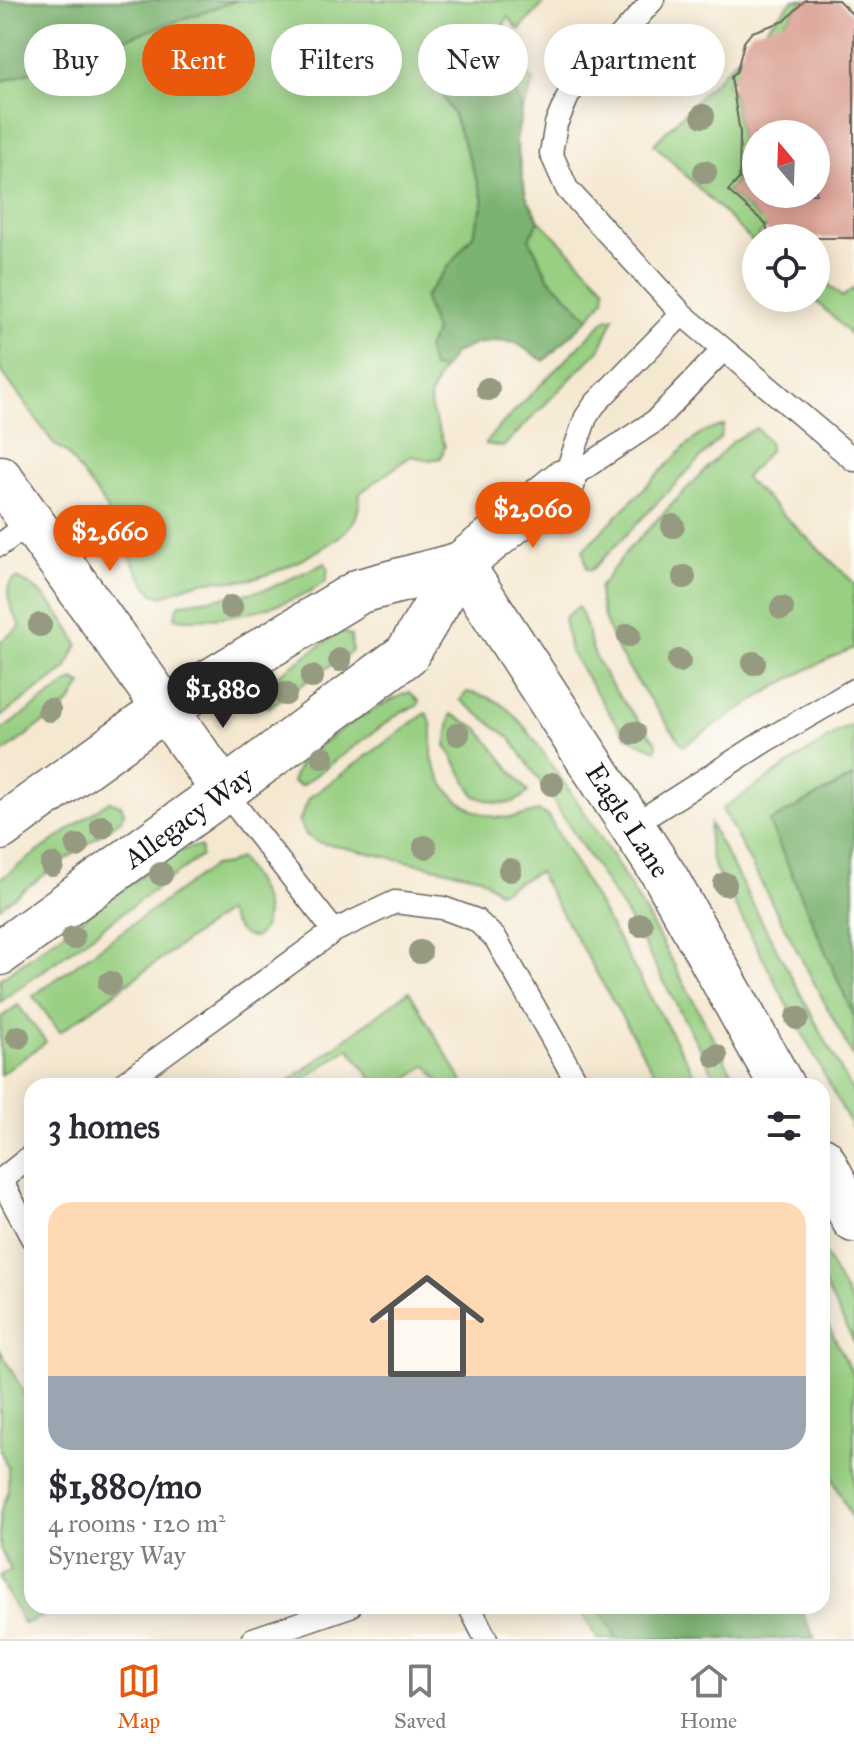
<!DOCTYPE html>
<html lang="en">
<head>
<meta charset="utf-8">
<style>
	:root { --surface:#fff; --page:#f2f2f3; --text:#2b2b33; --muted:#7c7c81; --line:#e1e1e2; --accent:#ea580c }
	body { margin:0; font-family:"IM FELL Great Primer",serif; background:var(--page); color:var(--text); height:100vh; display:flex; flex-direction:column; font-size:30px; white-space:nowrap }
	* { box-sizing:border-box; margin:0 }
	p { font-size:26px; color:var(--muted) }
	.icon { flex:none; width:44px; height:44px; fill:none; stroke:currentColor; stroke-width:2; stroke-linecap:round; stroke-linejoin:round }
	.map { position:relative; flex:1; overflow:hidden }
	.drawer { position:absolute; left:24px; top:1078px; width:806px; height:536px; display:flex; flex-direction:column; background:var(--surface); border-radius:24px; box-shadow:0 4px 20px #0003 }
	.drawer>* { flex:none }
	.hud { position:absolute; left:24px; top:24px; width:806px; height:72px; display:flex; gap:16px }
	.needle { width:52px; rotate:341deg }
	.controls { position:absolute; left:742px; top:120px; display:grid; gap:16px }
	.controls a { display:grid; place-items:center; width:88px; height:88px; border-radius:50%; background:var(--surface); box-shadow:0 4px 20px #0003; font-size:40px }
	.price { position:absolute; translate:-50% -68px; padding:0 18px; border-radius:28px; background:var(--accent); color:#fff; font-size:26px; line-height:52px; filter:drop-shadow(0 2px 4px #0008) }
	.price::after { content:''; position:absolute; left:50%; top:48px; width:24px; height:18px; margin-left:-12px; background:inherit; clip-path:polygon(0 0,100% 0,50% 100%) }
	.price.on { background:#222; color:#fff }
	ul { padding:0; list-style:none }
	li { display:grid; align-content:center; gap:16px; height:424px; padding:0 24px }
	li span { display:grid; place-items:center; height:248px; border-radius:24px; color:#555 }
	li>.icon { margin-inline-start:auto }
	span .icon { width:144px; height:144px; fill:#fffc; stroke-width:1 }
	li b { font-size:34px }
	h2 { display:flex; justify-content:space-between; align-items:center; height:96px; padding:0 24px; font-size:34px }
	.tag { padding:0 28px; border-radius:36px; background:var(--surface); box-shadow:0 4px 20px #0003; font-size:28px; line-height:72px }
	.tag.on { background:var(--accent); color:#fff }
	.tabs { display:flex; justify-content:space-around; align-items:center; height:112px; border-top:2px solid var(--line); background:var(--surface); font-size:22px; color:var(--muted) }
	.tabs a { display:grid; justify-items:center; gap:4px }
	.tabs .on { color:var(--accent) }
	.map>svg:first-child { display:block }
	.green { fill:#98cf82; stroke:#5a764f; stroke-width:2 }
	.forest { fill:#7ab270; stroke:#4b6746; stroke-width:2 }
	.building { fill:#dca295; fill-rule:evenodd }
	.lines { fill:none; stroke-linecap:round; stroke-linejoin:round }
	.service-casing { stroke:#68635b; stroke-width:25 }
	.minor-casing { stroke:#68635b; stroke-width:47 }
	.service { stroke:#fff; stroke-width:22 }
	.minor { stroke:#fff; stroke-width:44 }
	.tree { fill:#959a81 }
	.labels { text-anchor:middle; stroke-width:8; stroke-linejoin:round; paint-order:stroke }
	.street-label { font-size:28px; fill:#1c1c1c; stroke:#fdfcf7 }
</style>
</head>
<body>
<div class="map">
<svg width="854" height="1639" viewBox="0 0 854 1639">
	<rect width="100%" height="100%" fill="#fdfcf7"/>
	<filter id="ink" filterUnits="userSpaceOnUse"><feTurbulence type="fractalNoise" baseFrequency=".0125" numOctaves="2"/><feDisplacementMap in="SourceGraphic" scale="16" xChannelSelector="R" yChannelSelector="G"/><feConvolveMatrix kernelMatrix="1 2 1 2 8 2 1 2 1" color-interpolation-filters="sRGB"/></filter>
	<filter id="wash" filterUnits="userSpaceOnUse"><feTurbulence type="fractalNoise" baseFrequency=".006" numOctaves="4" result="noise"/><feDisplacementMap in="SourceGraphic" scale="32" xChannelSelector="R" yChannelSelector="G"/><feGaussianBlur stdDeviation="1.8" result="paint"/><feColorMatrix in="noise" values="0 0 0 0 0 0 0 0 0 0 0 0 0 0 0 0 0 1.4 0 .05"/><feComposite in="paint" operator="in"/></filter>
	<g filter="url(#wash)">
		<rect width="100%" height="100%" fill="#f5e8d1"/>
		<path class="green" d="M238,0H547L519,30L508,17L492,46L534,81L522,111C515,93 512,74 493,65L440,91L453,114L484,200L473,235L424,298L435,332L432,367L442,370L430,396L431,409L445,446L441,458L429,460L411,456L360,493C360,503 359,513 353,522C337,546 273,576 246,580C233,582 221,579 208,581C192,583 177,590 162,597L153,594L141,577L109,520L107,508L66,452L54,444L0,369V82Z
			M793,0H805L773,34L766,28Z
			M743,52L750,58L726,83L733,91L740,133L739,169L736,182L728,191L760,219L776,216L753,242L654,144Z
			M539,220L605,287L604,299L589,318L548,277L529,238Z
			M816,273L842,297L854,288V338L813,298H816Z
			M614,317L600,349L503,447L485,444L496,430L606,319Z
			M724,425L720,438L592,570L587,569L583,550L686,446L703,432Z
			M756,428L769,442L770,450L745,478L854,583V648C793,672 739,710 683,746C653,701 600,643 599,588L627,551L733,441Z
			M325,563L328,568L326,581C292,607 218,623 175,618L177,607L182,603L245,594L270,588Z
			M17,578C46,591 63,617 78,644L66,669L0,717V642L21,626C11,612 0,584 17,578Z
			M578,607C588,620 588,643 597,660C612,691 636,717 657,743L656,750L627,737L612,717L570,652L564,618Z
			M341,631L351,636L352,651L269,707L263,705L257,694L261,687Z
			M73,680L82,684L71,702L0,755V731Z
			M410,692L419,702L417,706L401,712L301,786L292,782C295,772 299,763 308,755C329,736 384,701 410,692Z
			M467,692C479,694 491,697 501,704C524,720 539,748 555,770C627,869 681,979 739,1086H720L635,928L546,790L510,738L460,700Z
			M426,713C437,727 429,745 433,761C443,796 477,822 514,817C522,816 530,813 538,811L548,816L701,1086H662L538,872L499,892L480,877L317,842L306,835L299,822L309,798Z
			M451,714L478,728L528,792C512,809 496,804 475,796L446,746Z
			M854,725V776L769,822L854,1017V1058L722,809L839,731Z
			M109,801L121,805L124,811L122,819L0,907V879Z
			M710,824L854,1094V1131L731,898C716,873 705,854 710,824Z
			M192,847H201V856L0,1002V979L148,871L177,852Z
			M239,858C254,878 280,915 256,937C238,938 235,925 226,912L60,1032L33,996L213,866L227,864Z
			M409,991L465,1086H442L427,1065L396,1086H377L349,1048L294,1086H283Z
			M18,1005L46,1042L0,1075V1018Z
			M822,1249L854,1308V1342L822,1280Z
			M822,1314L854,1376V1522L822,1457Z
			M0,1350L32,1407V1606H70L24,1624L0,1580V1576L11,1570L0,1549V1513L8,1493V1468L0,1450Z
			M579,1606H599L617,1639H597Z"/>
		<path class="forest" d="M0,0H238L0,82Z
			M493,65L504,70L512,84L522,111L516,141L526,196L539,220L529,238L548,277L589,318L544,361L516,343L498,341L476,344L455,353L442,370L432,368L427,348L435,332L424,298L473,235L484,200L453,114L440,91Z
			M854,776V1017L769,822Z
			M599,1606H799L815,1639H617Z"/>
		<g id="blocks">
			<path class="building" d="M805,0H838L854,16V238H769L766,224L728,191L739,179L740,133L731,77L737,71L744,42L752,32L785,21ZM756,134H816V194H756Z"/>
		</g>
	</g>
	<g filter="url(#ink)">
		<use href="#blocks" fill-opacity="0" stroke="#68635b" stroke-width="2"/>
		<g class="lines">
			<defs>
				<path id="service" d="M653,0L569,94L556,124L551,153L567,189L682,314L854,460
					M563,482L586,417L595,404L682,314
					M563,482L655,421L723,350
					M0,545L32,521
					M224,791L334,931L395,902L443,908L476,920L496,939L579,1086
					M632,826L765,741L854,690
					M120,1086L334,931
					M32,1155L1,1180L32,1238
					M469,1606L486,1639
					M253,1639L350,1606"/>
				<g id="minor">
					<path d="M0,478L224,791"/>
					<path id="s1" d="M461,564L666,878L782,1086"/>
					<path d="M0,828L166,708L360,591L461,564"/>
					<path id="s2" d="M0,953L224,791L407,654L461,564L563,482"/>
					<path d="M822,1159L854,1220"/>
				</g>
			</defs>
			<use href="#service" class="service-casing"/>
			<use href="#minor" class="minor-casing"/>
			<use href="#service" class="service"/>
			<use href="#minor" class="minor"/>
		</g>
		<g class="tree">
			<circle cx="703" cy="116" r="12"/>
			<circle cx="705" cy="172" r="12"/>
			<circle cx="488" cy="389" r="12"/>
			<circle cx="673" cy="526" r="12"/>
			<circle cx="684" cy="577" r="12"/>
			<circle cx="231" cy="607" r="12"/>
			<circle cx="782" cy="608" r="12"/>
			<circle cx="40" cy="625" r="12"/>
			<circle cx="629" cy="635" r="12"/>
			<circle cx="340" cy="660" r="12"/>
			<circle cx="679" cy="661" r="12"/>
			<circle cx="754" cy="663" r="12"/>
			<circle cx="312" cy="677" r="12"/>
			<circle cx="285" cy="694" r="12"/>
			<circle cx="49" cy="710" r="12"/>
			<circle cx="634" cy="733" r="12"/>
			<circle cx="458" cy="734" r="12"/>
			<circle cx="323" cy="757" r="12"/>
			<circle cx="552" cy="784" r="12"/>
			<circle cx="102" cy="827" r="12"/>
			<circle cx="77" cy="846" r="12"/>
			<circle cx="425" cy="847" r="12"/>
			<circle cx="52" cy="865" r="12"/>
			<circle cx="510" cy="870" r="12"/>
			<circle cx="161" cy="874" r="12"/>
			<circle cx="725" cy="884" r="12"/>
			<circle cx="641" cy="925" r="12"/>
			<circle cx="73" cy="938" r="12"/>
			<circle cx="420" cy="952" r="12"/>
			<circle cx="110" cy="983" r="12"/>
			<circle cx="797" cy="1018" r="12"/>
			<circle cx="18" cy="1037" r="12"/>
			<circle cx="716" cy="1056" r="12"/>
		</g>
	</g>
	<g class="labels">
		<g class="street-label">
			<text dy="10" stroke="none"><textPath href="#s2" startOffset="232">Allegacy Way</textPath></text>
			<text dy="10" stroke="none"><textPath href="#s1" startOffset="306">Eagle Lane</textPath></text>
		</g>
	</g>
</svg>
<div class="controls">
<a><svg class="needle" viewBox="-14 -14 28 28"><path d="M0-13l5 13h-10z" fill="#e53935"/><path d="M0 13l5-13h-10z" fill="#7c7c81"/></svg></a>
<a><svg class="icon" aria-label="locate" viewBox="0 0 24 24"><circle cx="12" cy="12" r="6"/><path d="M12 2v4M12 18v4M2 12h4M18 12h4"/></svg></a>
</div>
<b class="price" style="left:533px;top:550px">$2,060</b>
<b class="price" style="left:110px;top:573px">$2,660</b>
<b class="price on" style="left:223px;top:730px">$1,880</b>
<div class="hud">
<a class="tag">Buy</a>
<a class="tag on">Rent</a>
<a class="tag">Filters</a>
<a class="tag">New</a>
<a class="tag">Apartment</a>
</div>
<section class="drawer">
<h2>3 homes<svg class="icon" aria-label="filters" viewBox="0 0 24 24"><path d="M4 7h16M4 17h16"/><circle cx="9" cy="7" r="2"/><circle cx="15" cy="17" r="2"/></svg></h2>
<ul>
<li><span style="background:linear-gradient(#ffd9b3 70%,#9aa5b1 0)"><svg class="icon" aria-label="home" viewBox="0 0 24 24"><path d="M3 11l9-7 9 7M6 9v11h12V9"/></svg></span><div><b>$1,880/mo</b><p>4 rooms · 120 m²</p><p>Synergy Way</p></div></li>
</ul>
</section>
</div>
<nav class="tabs">
<a class="on"><svg class="icon" aria-label="map" viewBox="0 0 24 24"><path d="M3 6l6-2 6 2 6-2v14l-6 2-6-2-6 2zM9 4v14M15 6v14"/></svg>Map</a>
<a><svg class="icon" aria-label="saved" viewBox="0 0 24 24"><path d="M7 4h10v16l-5-4-5 4z"/></svg>Saved</a>
<a><svg class="icon" aria-label="home" viewBox="0 0 24 24"><path d="M3 11l9-7 9 7M6 9v11h12V9"/></svg>Home</a>
</nav>
</body>
</html>
